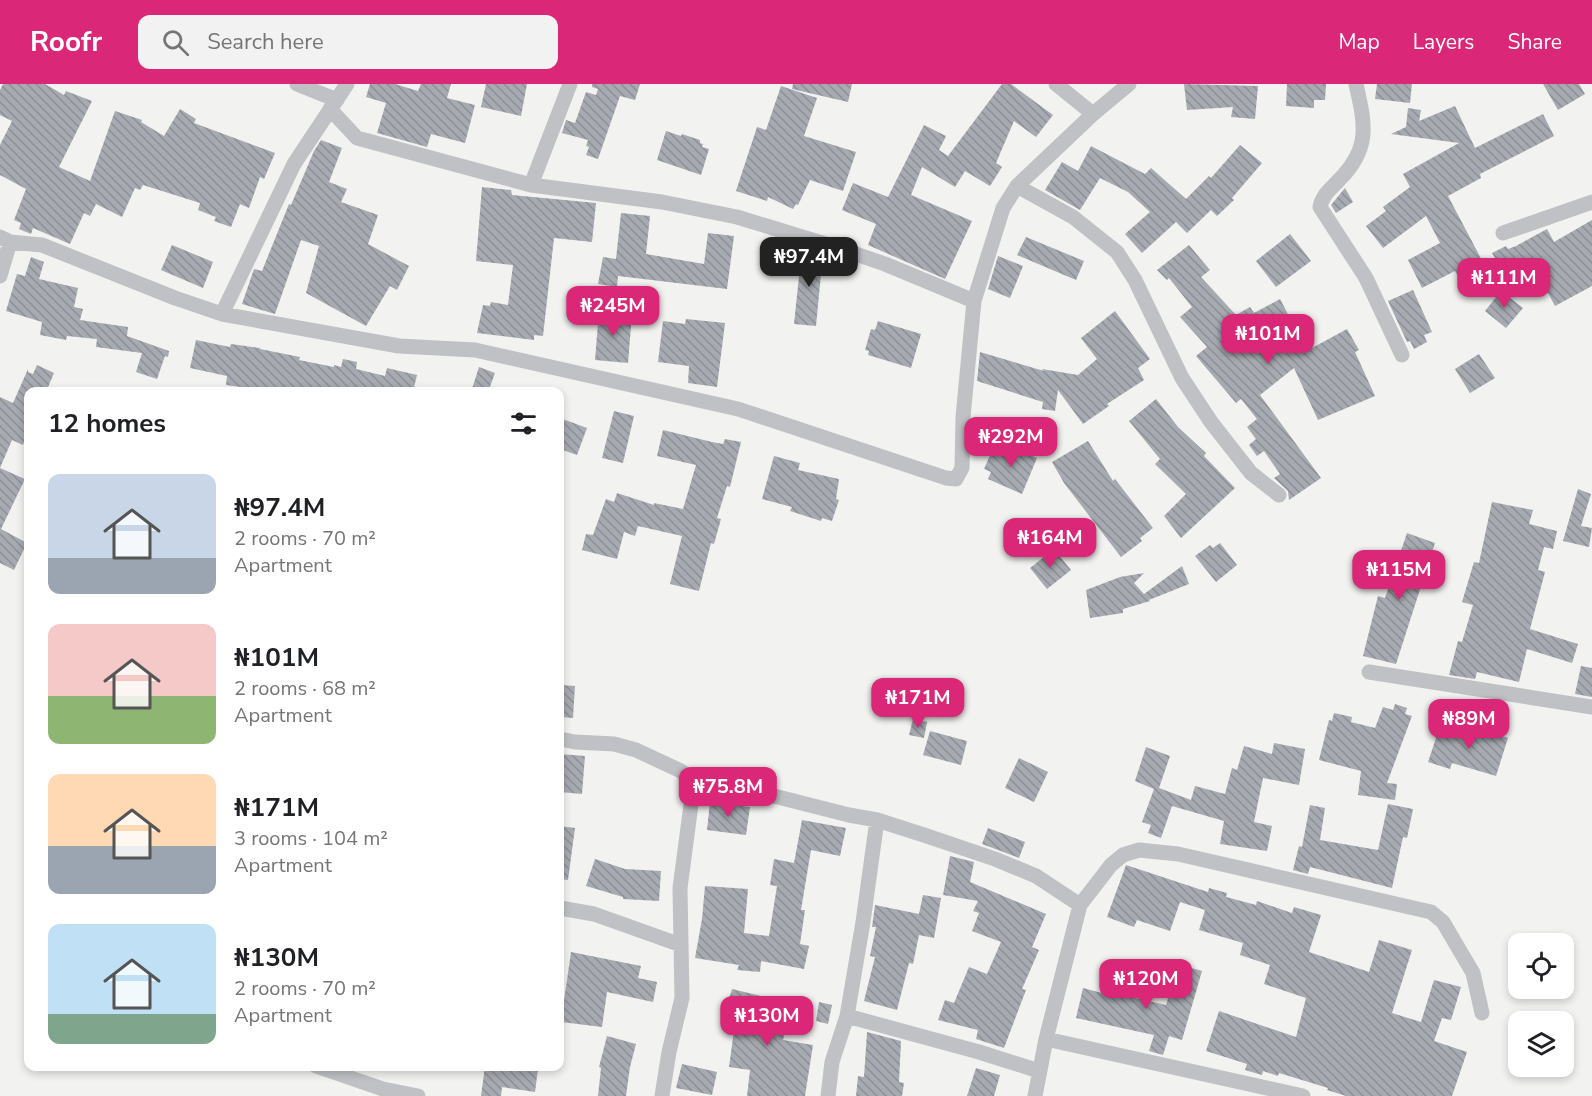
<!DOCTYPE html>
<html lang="en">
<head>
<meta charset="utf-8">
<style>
	:root { --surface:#fff; --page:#f2f2f2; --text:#202124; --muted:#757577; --accent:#db2777 }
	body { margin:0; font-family:"Nunito Sans",sans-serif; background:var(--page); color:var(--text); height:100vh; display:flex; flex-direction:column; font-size:22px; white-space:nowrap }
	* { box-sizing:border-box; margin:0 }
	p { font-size:20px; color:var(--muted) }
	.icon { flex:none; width:33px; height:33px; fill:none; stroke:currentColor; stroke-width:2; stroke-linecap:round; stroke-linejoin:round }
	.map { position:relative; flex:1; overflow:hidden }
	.sheet { position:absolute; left:24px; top:303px; width:540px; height:684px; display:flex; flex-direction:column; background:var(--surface); border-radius:12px; box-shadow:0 3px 9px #0003 }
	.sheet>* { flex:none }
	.tools { position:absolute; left:1508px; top:849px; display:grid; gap:12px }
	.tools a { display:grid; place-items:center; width:66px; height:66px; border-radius:12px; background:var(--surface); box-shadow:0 3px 9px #0003; font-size:30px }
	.price { position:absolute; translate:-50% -51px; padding:0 14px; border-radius:12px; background:var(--accent); color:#fff; font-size:20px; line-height:39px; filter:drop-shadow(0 2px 3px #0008) }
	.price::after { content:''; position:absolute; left:50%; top:36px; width:18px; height:14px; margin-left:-9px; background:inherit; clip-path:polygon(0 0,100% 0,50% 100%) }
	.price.current { background:#222; color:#fff }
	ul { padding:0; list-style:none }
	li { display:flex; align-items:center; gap:18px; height:150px; padding:0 24px }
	li span { display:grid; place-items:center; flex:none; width:168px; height:120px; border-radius:12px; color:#555 }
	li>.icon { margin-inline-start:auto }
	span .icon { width:72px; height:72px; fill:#fffc; stroke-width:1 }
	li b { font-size:26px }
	h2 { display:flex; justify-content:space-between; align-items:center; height:72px; padding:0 24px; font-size:26px }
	header { display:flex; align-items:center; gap:36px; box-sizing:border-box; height:84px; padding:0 30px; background:var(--accent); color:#fff }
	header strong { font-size:28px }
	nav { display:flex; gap:33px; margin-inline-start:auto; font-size:21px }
	.search { width:420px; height:54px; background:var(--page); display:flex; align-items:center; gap:15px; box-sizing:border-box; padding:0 21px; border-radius:12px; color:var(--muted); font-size:22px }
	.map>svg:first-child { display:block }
	.building { fill:url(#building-back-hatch) }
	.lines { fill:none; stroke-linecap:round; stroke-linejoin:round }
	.minor { stroke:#bfc1c4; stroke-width:15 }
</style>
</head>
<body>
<header>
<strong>Roofr</strong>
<div class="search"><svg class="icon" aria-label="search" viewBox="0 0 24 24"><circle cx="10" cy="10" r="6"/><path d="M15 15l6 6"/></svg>Search here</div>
<nav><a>Map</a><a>Layers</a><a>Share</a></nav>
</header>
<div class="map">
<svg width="1592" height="1012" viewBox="0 0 1592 1012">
	<defs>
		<pattern id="building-back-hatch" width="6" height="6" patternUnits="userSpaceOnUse" patternTransform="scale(1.5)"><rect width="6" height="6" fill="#a7abb1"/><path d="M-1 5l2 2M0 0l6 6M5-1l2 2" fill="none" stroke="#8c8f95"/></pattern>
	</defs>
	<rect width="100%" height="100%" fill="#f2f3f0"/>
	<path class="building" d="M3,0H45L64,11L66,7L92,17L59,83L90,97L115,27L142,36L141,38L164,52L180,25L196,35L194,39L275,69L264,95L260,93L249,124L240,120L231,143L214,137L216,133L198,126L200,119L143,101L140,106L135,104L122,133L96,120L90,132L84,129L70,160L33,144L31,150L19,145L21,139L14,136L26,105L0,91V61L12,37L0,31V6Z
		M370,0H395L418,7L421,0H451L447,14L475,21L465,59L431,50L427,63L377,49L386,19L366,13Z
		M486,0H527L521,32L481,23Z
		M592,0H640L635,16L620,12L598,75L586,71L589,63L586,62L588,56L562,49L566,36L575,39L586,8L596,11L598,5L592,3Z
		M793,0H852L848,18L792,5Z
		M1002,0H1011L1053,31L1036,53L1014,37L996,79L1002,83L990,102L965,87L955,103L922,83L911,111L972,137L945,195L868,161L876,140L842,126L853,99L888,113L924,41L946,52L939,66L948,72Z
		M1184,0L1258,2L1255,35L1231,33L1233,23L1187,26Z
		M1287,0H1326L1325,16H1314V24L1286,22Z
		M1377,0H1412L1410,19L1375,15Z
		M1543,0H1579L1585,10L1558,26Z
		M781,2L817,14L804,52L856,68L843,107L810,96L798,121L796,120L793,125L768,113L767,117L736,107L757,43L766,46Z
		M1455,22L1475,64L1543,30L1554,52L1480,90L1481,94L1448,112L1485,182L1460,195L1455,187L1422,204L1408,176L1440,159L1426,132L1383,164L1366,142L1386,127L1383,123L1410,103L1403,90L1459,59L1391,50L1406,43L1408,24L1421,26L1419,37Z
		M666,47L681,52L682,50L700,56V59L703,60L702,63L709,65L701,91L657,76Z
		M321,56L342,64L329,98L347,105L341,118L378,131L368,160L409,182L397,206L390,202L366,242L306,209L319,162L301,156L275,230L242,220L254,185L262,187L289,120L291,121L314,67Z
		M1240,61L1262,79L1232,114L1234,116L1217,132L1211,126L1187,149L1176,138L1142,169L1125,150L1150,128L1128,108L1100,94L1080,126L1045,106L1062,78L1078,87L1091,62L1145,90L1151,84L1186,115L1209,92L1211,94Z
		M482,103L511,106L512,111L596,119L592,158L554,154L543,252L534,251V256L477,249L483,221L490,222L491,218L508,221L513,181L476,177Z
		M1345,104L1353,118L1336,129L1331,121Z
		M621,129L650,132L646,170L704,180L708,149L734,152L727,205L618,192L617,203L598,200L603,173L616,175Z
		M1592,136V202L1555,222L1534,183L1508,197L1492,169L1506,162L1508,165L1516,162L1547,145L1554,158Z
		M1290,150L1311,177L1276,203L1256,177Z
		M1026,153L1084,177L1076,196L1017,171Z
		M172,161L213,178L203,204L161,186Z
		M1189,161L1210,186L1201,193L1236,231L1250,223L1254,229L1280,215L1300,253L1301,252L1306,260L1309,258L1312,264L1347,245L1359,266L1355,268L1375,312L1318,336L1294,284L1260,311L1321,394L1289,416L1288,407L1274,394L1280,390L1264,367L1257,372L1249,361L1256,355L1247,343L1257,335L1241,315L1236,319L1196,272L1207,263L1180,233L1192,223L1169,194L1167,196L1157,186Z
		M802,164L823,170L816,242L794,240Z
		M998,172L1023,182L1010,214L988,205Z
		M31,173L44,178L39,195L78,204L74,223L83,225L80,236L128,243L127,252L169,267L168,273L165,272L157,295L136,288L142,269L96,263L97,255L67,252L66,256L40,251L42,238L6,227L17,190L25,192Z
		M1413,206L1432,248L1424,251L1427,258L1414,265L1410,257L1407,258L1388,217Z
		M1501,207L1523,224L1506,244L1485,227Z
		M599,227L632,230L628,279L595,276Z
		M1115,227L1150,275L1138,284L1144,296L1107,320L1109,322L1083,340L1058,306L1055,327L1042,325L1043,318L977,297L980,268L1044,287L1042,285L1078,291L1097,275L1081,254Z
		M686,235L725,239L717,303L688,299L689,282L658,278L663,237L685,240Z
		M878,237L921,250L911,284L868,271L869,267L865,266L871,245L875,246Z
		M196,256L230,263L231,260L260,264V265L300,273L299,276L334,283V281L341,283L343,275L357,278L356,285L385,292L387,284L417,291L413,308H279L255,303V305L226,301L227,292L190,284Z
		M1479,270L1495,294L1470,309L1455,285Z
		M37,281L54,289L46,308H28V348L23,361L12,356L0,384L25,395L1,445L27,459L14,486L0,479V313L13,319L28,285V288L33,290Z
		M479,283L495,289L488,308H471Z
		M1156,315L1178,343L1206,369L1204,372L1235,404L1181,454L1164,432L1186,410L1155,380L1160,375L1129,337Z
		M614,327L634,332L623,379L602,374Z
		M560,334L587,344L577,371L560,365Z
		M663,346L712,358L723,360L725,355L741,358L730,403L727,402L717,434L721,435L714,460L711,459L699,507L670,500L682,452L638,442L635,452L624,448L617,475L582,466L586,450L593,451L606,415L614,418L617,409L654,421V419L683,425L696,381L657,372Z
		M1088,357L1113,397L1115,395L1153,444L1140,454L1142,457L1121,473L1064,399L1052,378Z
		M1002,359L1037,374L1022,410L988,395L991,388L984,385L991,369L996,371Z
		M774,372L800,379L798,386L839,395L836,415L839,416L832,437L822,434L821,437L790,427L792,423L762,415Z
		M1578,405L1591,410L1581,442L1592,444L1589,463L1563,457Z
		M1492,418L1533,426L1529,440L1557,447L1553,465L1544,463L1538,486L1545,488L1530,545L1578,560L1572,579L1527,565L1519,598L1477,588L1475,595L1449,591L1458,557L1462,558L1473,521L1462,518L1474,478L1479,479Z
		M1407,449L1435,459L1396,580L1363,572L1378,512L1385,514Z
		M1220,459L1237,481L1216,498L1195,472L1210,461L1213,464Z
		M1054,465L1071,486L1047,505L1030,484Z
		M1182,482L1189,500L1149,516L1150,517L1123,525V529L1090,534L1086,506L1120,493L1144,489L1134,499L1144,510Z
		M1581,582L1592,584V613L1575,610Z
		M560,601L575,602L573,634L560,633Z
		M1395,620L1407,624L1405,630L1412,632L1387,699L1397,700L1395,716L1358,711L1361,687L1319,676L1329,636L1332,637L1334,629L1352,633L1351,638L1375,644L1383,623L1393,626Z
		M913,635L927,638L924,654L909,651Z
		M1440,642L1450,645L1451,642L1475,649L1477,644L1508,654L1496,692L1452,679L1450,685L1428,678Z
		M930,647L967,657L961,681L923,671Z
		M1274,659L1305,665L1299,701L1263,694L1254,738L1272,742L1267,767L1220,760L1224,737L1172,722L1161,754L1148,749L1151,741L1142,738L1154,705L1135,697L1146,663L1170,672L1159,704L1191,716L1195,702L1225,710L1232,684L1237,686L1244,662L1272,670Z
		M560,670L585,672L582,710L560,708Z
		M1019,674L1048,688L1034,718L1005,704Z
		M710,718L750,723L746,751L707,746Z
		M1388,720L1413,725L1407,754L1403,753L1392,804L1310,783L1308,790L1293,786L1299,762L1302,763L1310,721L1325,724L1320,756L1378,766Z
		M802,736L846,744L840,772L811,766L801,826H805L800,860L809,862L804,885L761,877L760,888L737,886L739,881L695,874L702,835L705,802L748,805L744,849L769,852L777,802L770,801L774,775L794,779Z
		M560,742L575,744L568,796L560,795Z
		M988,744L1025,758L1019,774L982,760Z
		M950,772L974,778L970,798L1046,830L1032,863L1039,866L1022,905L1026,906L1004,964L976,955L978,946L938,936L945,916L954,919L969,883L987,890L1001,858L972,847L979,829L973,827L978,817L943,811Z
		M595,775L625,785L661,787L659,817L623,815V813L586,802Z
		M1126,781L1208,808L1209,804L1227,809L1226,813L1256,821L1257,817L1292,829L1294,823L1321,831L1309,868L1369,888L1379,856L1412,866L1392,929L1421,938L1434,896L1461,903L1451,936L1442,934L1434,957L1467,968L1452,1012H1346L1327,1006L1328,1004L1279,989L1278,992L1263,987L1262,991L1245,986L1247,980L1206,967L1219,927L1296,953L1306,914L1264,900L1270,881L1240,871L1243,859L1199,846L1205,826L1180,818L1170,847L1137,836L1134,843L1107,833Z
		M923,811L941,814L934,854L919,851L913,880L909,879L897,926L864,917L875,873L870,872L876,843H872L875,821L919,830Z
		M571,868L641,882L638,894L657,898L653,918L607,908L602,943L561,938Z
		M1178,880L1202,887L1182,956L1169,952L1163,971L1149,967L1154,951L1076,934L1083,904L1121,914L1122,911L1166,921Z
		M732,905L793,920L783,956L813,961L805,1012H747L750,986L729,983L736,932L725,929Z
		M819,918L832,921L828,940L816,937Z
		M867,948L901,957L899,998L904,999L902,1012H856L858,992L864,993Z
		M607,952L636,960L630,983L626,1012H598L601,984L599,983Z
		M682,980L717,988L712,1011L676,1004Z
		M485,982H521L538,985L535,1008L502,1003L501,1012H481Z
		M976,984L1000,991L994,1012H967Z"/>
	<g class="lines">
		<path class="minor" d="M297,0L337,16
			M1056,0L1093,30L1129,0
			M1356,0C1365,40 1371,64 1339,96C1332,104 1322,111 1320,123L1366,194L1402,271
			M330,25L357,54L531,101L662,118L737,133L835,163L885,180L974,217
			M531,101L570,0
			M1017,102L1073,133L1117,168L1135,196L1182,294L1211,338L1251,389L1279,411
			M1503,149L1592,118
			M0,153L10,158L42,161L175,214L222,230L399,262L475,266L738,325L946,394L956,395L962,384L963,333L974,217L1003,124L1017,102L1093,30
			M0,192L10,158
			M222,230L294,80L347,0
			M1369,588L1592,623
			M560,655L575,658L614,660L636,666L681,687L694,698L730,701L849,731L877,736L924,751L995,775L1036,792L1080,821
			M560,824L594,830L681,861
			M847,932L979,968L1039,987
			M1046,955L1303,1012
			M316,982L383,1005L418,1012
			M662,1012L669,968L682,914L680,804L694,698
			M828,1012L832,978L847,932L863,838L877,736
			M1035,1012L1046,955L1080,821L1111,781L1123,771L1139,766L1178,770L1431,828L1443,838L1473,889L1482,929"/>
	</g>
</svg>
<div class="tools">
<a><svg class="icon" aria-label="locate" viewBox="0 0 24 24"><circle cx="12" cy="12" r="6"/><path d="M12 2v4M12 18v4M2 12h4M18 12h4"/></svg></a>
<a><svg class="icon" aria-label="layers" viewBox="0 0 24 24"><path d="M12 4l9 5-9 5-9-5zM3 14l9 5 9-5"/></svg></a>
</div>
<b class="price current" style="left:809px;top:204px">₦97.4M</b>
<b class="price" style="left:1504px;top:225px">₦111M</b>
<b class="price" style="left:613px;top:253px">₦245M</b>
<b class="price" style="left:1268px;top:281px">₦101M</b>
<b class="price" style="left:1011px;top:384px">₦292M</b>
<b class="price" style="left:1050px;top:485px">₦164M</b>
<b class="price" style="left:1399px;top:517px">₦115M</b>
<b class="price" style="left:918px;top:645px">₦171M</b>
<b class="price" style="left:1469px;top:666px">₦89M</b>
<b class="price" style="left:728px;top:734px">₦75.8M</b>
<b class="price" style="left:1146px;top:926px">₦120M</b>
<b class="price" style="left:767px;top:963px">₦130M</b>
<section class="sheet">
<h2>12 homes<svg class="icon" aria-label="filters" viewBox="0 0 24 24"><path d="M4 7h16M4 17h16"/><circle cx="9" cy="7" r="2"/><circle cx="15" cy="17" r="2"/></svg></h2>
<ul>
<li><span style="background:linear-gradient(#c9d6e8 70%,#9aa5b1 0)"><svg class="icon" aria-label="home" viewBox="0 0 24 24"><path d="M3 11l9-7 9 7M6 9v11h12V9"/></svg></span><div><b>₦97.4M</b><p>2 rooms · 70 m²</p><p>Apartment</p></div></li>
<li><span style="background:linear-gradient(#f6c9c9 60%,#8fb573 0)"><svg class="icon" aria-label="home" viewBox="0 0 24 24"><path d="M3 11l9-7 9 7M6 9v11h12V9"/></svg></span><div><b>₦101M</b><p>2 rooms · 68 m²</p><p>Apartment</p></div></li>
<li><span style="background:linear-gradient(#ffd9b3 60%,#9aa5b1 0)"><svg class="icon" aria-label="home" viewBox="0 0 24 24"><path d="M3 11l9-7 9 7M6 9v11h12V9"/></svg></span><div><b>₦171M</b><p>3 rooms · 104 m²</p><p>Apartment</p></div></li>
<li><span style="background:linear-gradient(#bfe0f5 75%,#7fa58c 0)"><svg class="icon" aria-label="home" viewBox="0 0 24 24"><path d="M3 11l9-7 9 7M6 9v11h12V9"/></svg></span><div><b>₦130M</b><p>2 rooms · 70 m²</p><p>Apartment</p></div></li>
</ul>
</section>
</div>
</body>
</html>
